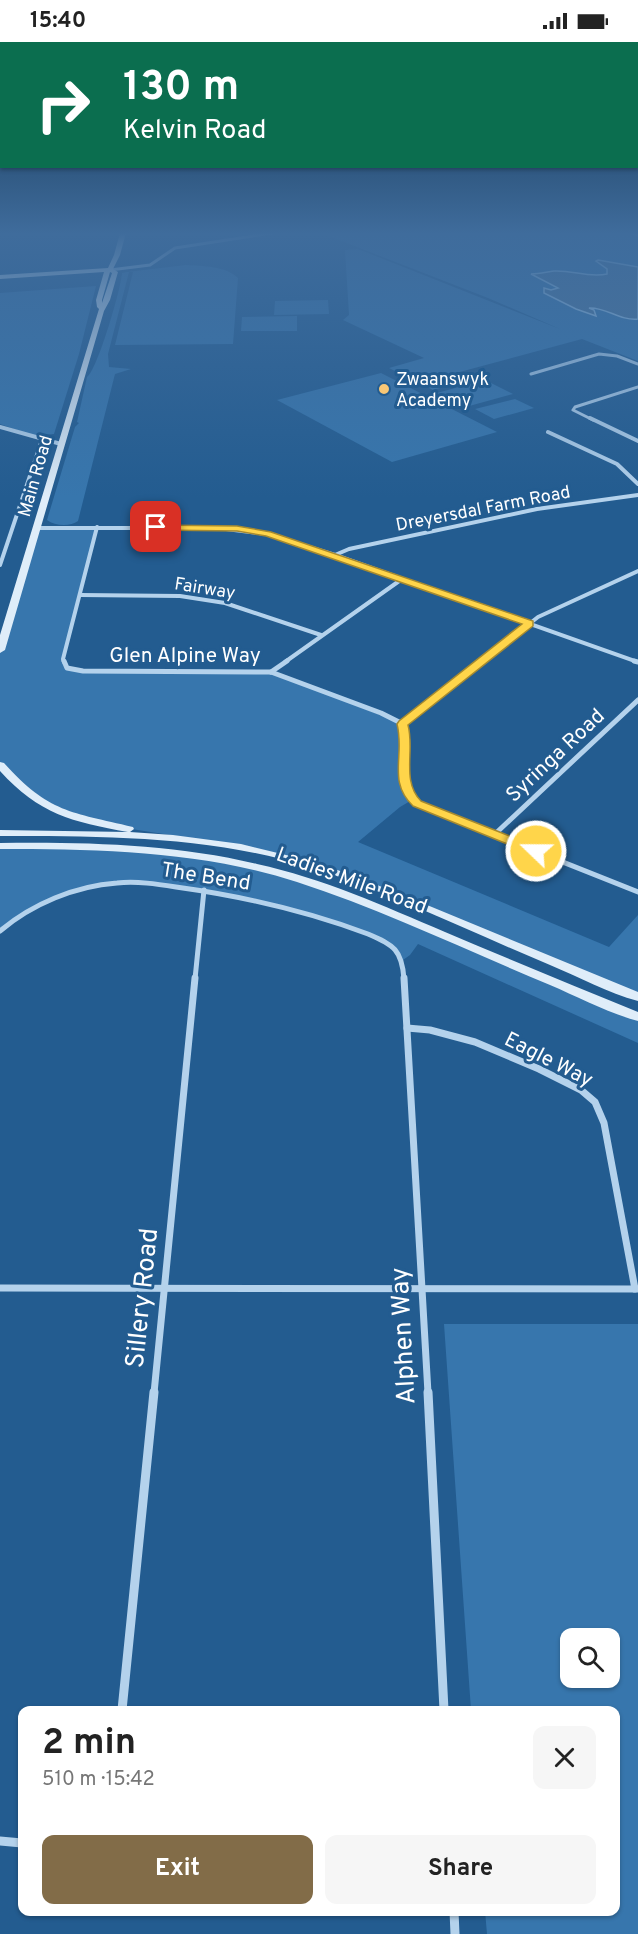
<!DOCTYPE html>
<html lang="en">
<head>
<meta charset="utf-8">
<style>
	:root { --surface:#fff; --page:#f6f6f6; --text:#222; --muted:#767676; --accent:#826c48 }
	body { margin:0; font-family:Overpass,sans-serif; background:var(--page); color:var(--text); height:100vh; display:flex; flex-direction:column; font-size:22px; white-space:nowrap }
	* { box-sizing:border-box; margin:0 }
	p { font-size:20px; color:var(--muted) }
	.icon { flex:none; width:33px; height:33px; fill:none; stroke:currentColor; stroke-width:2; stroke-linecap:round; stroke-linejoin:round }
	.map { position:relative; flex:1; overflow:hidden }
	.drawer { position:absolute; left:18px; top:1664px; width:602px; height:210px; display:flex; flex-direction:column; background:var(--surface); border-radius:12px; box-shadow:0 2px 4px #0004 }
	.drawer>* { flex:none }
	.guide { position:absolute; left:0px; top:0px; width:639px; height:126px; box-shadow:0 2px 4px #0004; background:#0b6e4f; color:#fff; overflow:hidden }
	.fabs { position:absolute; left:560px; top:1586px; display:grid; gap:12px }
	.fabs a { display:grid; place-items:center; width:60px; height:60px; border-radius:12px; background:var(--surface); box-shadow:0 2px 4px #0004; font-size:30px }
	.pin { position:absolute; display:grid; place-items:center; width:51px; height:51px; color:#fff; margin:-26px; border-radius:12px; box-shadow:0 3px 9px #0006 }
	.me { position:absolute; width:66px; margin:-33px; rotate:292deg; stroke-linejoin:round; filter:drop-shadow(0 0 4px #0008) }
	.turn { display:flex; align-items:center; gap:21px; height:126px; padding:0 24px; font-size:27px }
	.turn .icon { width:78px; height:78px; stroke-width:2.5 }
	.turn b { display:block; font-size:42px; line-height:51px }
	.round { display:grid; place-items:center; flex:none; width:63px; height:63px; border-radius:12px; background:var(--page) }
	.summary { display:flex; align-items:center; justify-content:space-between; height:102px; padding:0 24px }
	h1 { font-size:36px; font-weight:700; line-height:45px }
	.cta { display:flex; gap:12px; margin-top:auto; padding:12px 24px }
	.cta a { flex:1; height:69px; border-radius:12px; background:var(--accent); color:#fff; font-size:24px; font-weight:700; line-height:69px; text-align:center }
	.cta a+a { background:var(--page); color:var(--text) }
	.status { display:flex; justify-content:space-between; align-items:center; height:42px; padding:0 30px; background:var(--surface); direction:ltr }
	.status svg { height:16px; fill:currentColor }
	.map>svg:first-child { display:block }
	.green { fill:#3776ad; fill-rule:evenodd }
	.water { fill:#4e759a; stroke:#a8ceed; stroke-width:1.5 }
	.lines { fill:none; stroke-linecap:round; stroke-linejoin:round }
	.stream { stroke:#a8ceed; stroke-width:3 }
	.minor-far4 { stroke:#b4d2ec; stroke-width:3 }
	.minor-far3 { stroke:#b4d2ec; stroke-width:4 }
	.minor-far2 { stroke:#b4d2ec; stroke-width:5 }
	.minor-far1 { stroke:#b4d2ec; stroke-width:7 }
	.minor { stroke:#b4d2ec; stroke-width:9 }
	.secondary { fill:#dfedf9; fill-rule:evenodd }
	.route { fill:#ffd54a; stroke:#a68a30; stroke-width:1.5 }
	.poi-dot { fill:#f8c776; stroke:#235c90; stroke-width:2 }
	.labels { text-anchor:middle; stroke-width:6; stroke-linejoin:round; paint-order:stroke }
	.far-poi-label { font-size:18px; fill:#fff; stroke:#235c90; text-anchor:start }
	.far-street-label { font-size:18px; fill:#fff; stroke:#235c90 }
	.street-label { font-size:21px; fill:#fff; stroke:#235c90 }
	.near-street-label { font-size:26px; fill:#fff; stroke:#235c90 }
</style>
</head>
<body>
<div class="status"><b>15:40</b><svg viewBox="0 0 49 12"><path d="M0 12V9h3v3zM5 12V6h3v6zM10 12V3h3v9zM15 12V0h3v12zM26 1h20v11H26zM47 4h2v5h-2z"/></svg></div>
<div class="map">
<svg width="638" height="1892" viewBox="0 0 638 1892">
	<rect width="100%" height="100%" fill="#235c90"/>
	<g class="green">
		<path d="M 321,191 L 638,191 L 638,319 L 582,297 L 456,331 L 469,338 L 433,348 L 389,326 L 424,316 L 343,278 L 349,273 L 345,208 L 358,207 L 560,287 L 488,256 Z"/>
		<path d="M 186,223 C 203,224 226,224 238,236 L 233,302 L 115,303 L 133,230 L 129,230 L 108,312 L 109,325 L 131,327 L 115,332 L 78,479 C 70,485 55,484 47,478 L 75,385 L 79,381 L 77,380 L 87,335 C 97,329 121,247 122,231 L 127,230 Z"/>
		<path d="M 96,244 L 79,312 L 54,392 L 34,394 L 0,382 L 0,251 Z"/>
		<path d="M 328,258 L 329,272 L 274,273 L 275,259 Z"/>
		<path d="M 297,274 L 297,289 L 241,289 L 242,275 Z"/>
		<path d="M 381,331 L 497,390 L 392,420 L 277,358 Z"/>
		<path d="M 485,338 L 513,352 L 462,366 L 433,352 Z"/>
		<path d="M 515,357 L 534,366 L 494,377 L 475,367 Z"/>
		<path d="M 97,485 L 63,620 L 73,628 L 271,630 L 403,682 L 404,740 L 412,758 L 400,765 L 358,800 L 609,905 L 638,873 L 638,955 L 327,827 L 228,802 L 112,784 L 63,773 L 0,723 L 0,609 L 37,486 Z"/>
		<path d="M 0,804 L 167,809 L 306,838 L 638,975 L 638,1001 L 418,902 L 410,913 L 403,918 C 379,879 194,845 145,841 C 128,839 97,844 81,848 C 52,854 25,873 0,889 Z"/>
		<path d="M 444,1282 L 638,1282 L 638,1892 L 487,1892 L 485,1869 L 615,1869 L 615,1668 L 471,1668 ZM 570,1596 L 609,1596 L 609,1635 L 570,1635 Z"/>
	</g>
	<path class="water" d="M 598,218 L 638,225 L 638,277 C 620,279 606,265 589,266 L 594,268 L 596,274 L 576,267 L 544,251 L 544,246 L 551,248 L 558,246 L 531,232 C 540,232 546,230 554,229 C 573,228 588,236 607,232 L 607,227 L 596,219 Z"/>
	<g class="lines">
		<path class="stream" d="M 632,191 L 638,193"/>
		<g class="minor-far4">
			<path d="M 110,228 L 150,223 L 175,206 L 272,191"/>
			<path d="M 531,332 L 599,312 L 617,314 L 638,322"/>
			<path d="M 593,378 L 573,368 L 575,365 L 638,345"/>
		</g>
		<g class="minor-far3">
			<path d="M 590,376 L 638,399"/>
			<path d="M 0,385 L 61,402"/>
			<path d="M 548,390 L 617,422 L 638,442"/>
			<path d="M 37,486 L 218,486 L 267,492 L 335,513 L 638,620"/>
			<path d="M 335,513 L 349,507 L 537,467 L 638,453"/>
			<path d="M 0,523 L 42,398"/>
			<path d="M 80,553 L 180,554 L 225,561 L 321,593"/>
			<path d="M 64,620 L 63,617 L 97,485"/>
			<path d="M 285,620 L 402,537"/>
			<path d="M 481,620 L 538,575 L 638,529"/>
		</g>
		<g class="minor-far2">
			<path d="M 64,619 L 67,626 L 83,629 L 271,630 L 381,671 L 403,682 L 405,687 L 404,747 L 417,762 L 638,850"/>
			<path d="M 634,619 L 638,620"/>
			<path d="M 271,630 L 287,619"/>
			<path d="M 403,682 L 483,619"/>
			<path d="M 495,792 L 638,658"/>
			<path d="M 0,889 C 32,862 75,844 117,841 C 137,839 157,842 176,845 C 241,854 307,869 368,892 C 394,903 402,908 404,937"/>
			<path d="M 195,937 L 204,848"/>
		</g>
		<g class="minor-far1">
			<path d="M 404,936 L 428,1351"/>
			<path d="M 407,986 L 430,988 L 475,1000 L 539,1027 L 581,1048 L 595,1060 L 604,1081 L 635,1247"/>
			<path d="M 0,1246 L 638,1247"/>
			<path d="M 154,1351 L 195,936"/>
		</g>
		<g class="minor">
			<path d="M 428,1350 L 444,1668"/>
			<path d="M 122,1668 L 154,1350"/>
			<path d="M 0,1799 L 22,1801"/>
			<path d="M 454,1869 L 455,1892"/>
		</g>
		<g class="secondary">
			<path d="M 120,191 L 126,191 L 120,213 L 113,227 L 118,230 L 110,258 L 104,269 L 5,608 L 0,611 L 0,593 L 99,267 L 97,265 L 96,258 L 104,230 L 0,237 L 0,233 L 108,226 L 114,213 ZM 110,230 L 112,231 L 102,261 L 102,258 Z"/>
			<path d="M 0,720 L 4,721 C 49,771 71,770 133,785 L 134,787 L 130,790 L 173,793 L 241,802 L 319,821 L 398,851 L 638,950 L 638,959 C 608,951 579,935 550,923 C 471,890 392,851 310,825 C 210,794 104,794 0,794 L 0,788 L 128,790 C 72,780 39,772 0,729 Z"/>
			<path d="M 0,801 C 86,800 173,802 257,822 C 322,836 384,864 445,890 C 509,917 574,944 638,970 L 638,979 C 608,971 578,955 550,943 C 466,908 383,868 297,840 C 201,809 100,807 0,807 Z"/>
		</g>
	</g>
	<linearGradient id="sky" x2="0" y2="1"><stop stop-color="#13334f"/><stop offset="0.42" stop-color="#3f6c9c"/><stop offset="1" stop-color="#3f6c9c" stop-opacity="0"/></linearGradient>
	<rect width="638" height="456" fill="url(#sky)"/>
	<path class="route" d="M 153,483 L 237,484 L 271,490 L 533,579 L 533,584 L 408,683 C 415,708 401,739 421,759 L 540,806 L 540,812 L 532,812 L 413,764 C 387,739 405,714 397,682 L 399,679 L 522,582 L 266,494 L 237,489 L 156,488 L 153,487 Z"/>
	<circle class="poi-dot" cx="384" cy="347" r="6"/>
	<g class="labels">
		<g class="far-poi-label">
			<text x="396" y="343">Zwaanswyk<tspan x="396" dy="21">Academy</tspan></text>
		</g>
		<g class="far-street-label">
			<text transform="translate(35 434) rotate(-74)" y="6">Main Road</text>
			<text transform="translate(483 466) rotate(-11)" y="6">Dreyersdal Farm Road</text>
			<text transform="translate(205 546) rotate(9)" y="6">Fairway</text>
		</g>
		<g class="street-label">
			<text x="185" y="620">Glen Alpine Way</text>
			<text transform="translate(555 713) rotate(-43)" y="7">Syringa Road</text>
			<text transform="translate(206 834) rotate(9)" y="7">The Bend</text>
			<text transform="translate(352 838) rotate(20)" y="7">Ladies Mile Road</text>
			<text transform="translate(549 1017) rotate(27)" y="7">Eagle Way</text>
		</g>
		<g class="near-street-label">
			<text transform="translate(141 1256) rotate(-84)" y="9">Sillery Road</text>
			<text transform="translate(402 1294) rotate(-93)" y="9">Alphen Way</text>
		</g>
	</g>
</svg>
<div class="fabs">
<a><svg class="icon" aria-label="search" viewBox="0 0 24 24"><circle cx="10" cy="10" r="6"/><path d="M15 15l6 6"/></svg></a>
</div>
<div class="pin" style="left:156px;top:485px;background:#d93025"><svg class="icon" aria-label="arrive" viewBox="0 0 24 24"><path d="M6 21V4h12l-3 4 3 4H6"/></svg></div>
<svg class="me" style="left:536px;top:809px" viewBox="-20 -20 40 40"><circle r="17" fill="#ffd54a" stroke="#fff" stroke-width="3"/><path d="M0-11L8 9 0 5-8 9z" fill="#fff"/></svg>
<div class="guide">
<div class="turn"><svg class="icon" aria-label="right" viewBox="0 0 24 24"><path d="M7 20v-9h11M14 6l5 5-5 5"/></svg><div><b>130 m</b>Kelvin Road</div></div>
</div>
<section class="drawer">
<div class="summary"><div><h1>2 min</h1><p>510 m · 15:42</p></div><a class="round"><svg class="icon" aria-label="close" viewBox="0 0 24 24"><path d="M6 6l12 12M18 6L6 18"/></svg></a></div>
<div class="cta"><a>Exit</a><a>Share</a></div>
</section>
</div>
</body>
</html>
